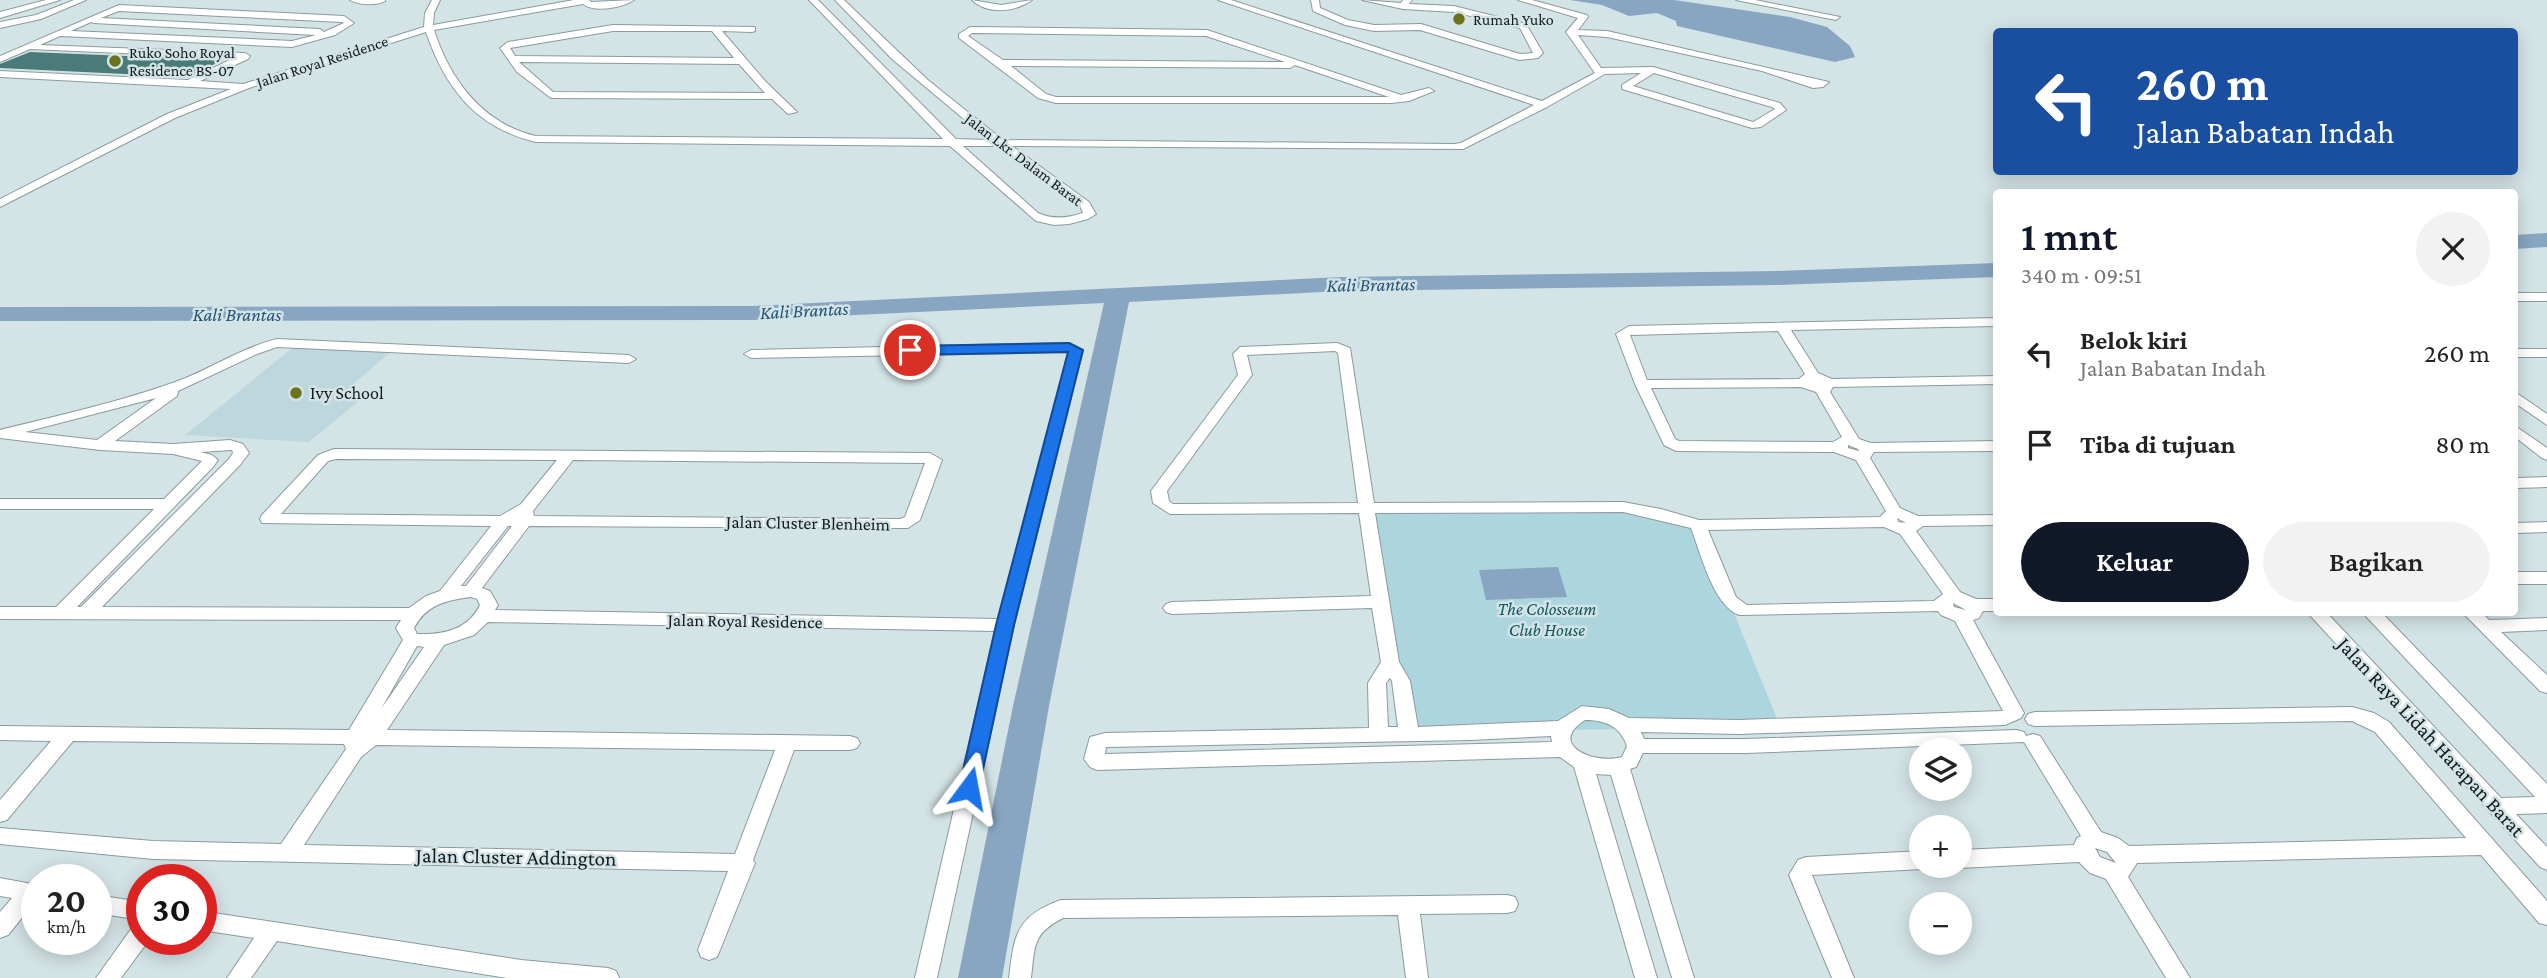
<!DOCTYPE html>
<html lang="id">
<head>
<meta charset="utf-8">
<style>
	:root { --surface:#fff; --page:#f2f2f2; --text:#222; --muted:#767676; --accent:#111827 }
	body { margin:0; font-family:"Crimson Pro",serif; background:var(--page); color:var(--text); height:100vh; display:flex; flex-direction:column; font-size:26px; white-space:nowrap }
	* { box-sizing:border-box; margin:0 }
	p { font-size:23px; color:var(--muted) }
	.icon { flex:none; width:38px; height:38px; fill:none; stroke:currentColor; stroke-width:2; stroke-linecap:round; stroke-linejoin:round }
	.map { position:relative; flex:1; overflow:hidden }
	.drawer { position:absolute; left:1993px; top:189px; width:525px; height:427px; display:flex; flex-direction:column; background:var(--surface); border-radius:7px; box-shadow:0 4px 18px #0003 }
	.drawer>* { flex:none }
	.top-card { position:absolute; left:1993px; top:28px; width:525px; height:147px; border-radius:7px; box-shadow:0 4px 18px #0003; background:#1a4fa0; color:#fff; overflow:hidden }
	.buttons { position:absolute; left:1909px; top:738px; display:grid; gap:14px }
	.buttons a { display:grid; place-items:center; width:63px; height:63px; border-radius:50%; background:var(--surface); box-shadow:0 4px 18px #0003; font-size:35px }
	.speed { position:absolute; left:21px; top:864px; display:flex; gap:14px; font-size:35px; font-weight:700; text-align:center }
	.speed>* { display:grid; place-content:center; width:91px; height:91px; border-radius:50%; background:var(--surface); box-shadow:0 4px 18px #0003; line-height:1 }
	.speed small { font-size:18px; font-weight:400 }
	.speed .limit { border:10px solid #d22; background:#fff; color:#111 }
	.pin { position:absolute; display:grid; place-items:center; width:60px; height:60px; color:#fff; margin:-30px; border:4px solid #fff; border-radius:50%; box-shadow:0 2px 7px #0007 }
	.me { position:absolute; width:77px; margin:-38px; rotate:13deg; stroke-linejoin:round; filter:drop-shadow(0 0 5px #0008) }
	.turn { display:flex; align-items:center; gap:24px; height:147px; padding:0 28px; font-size:32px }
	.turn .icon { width:91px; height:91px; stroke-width:2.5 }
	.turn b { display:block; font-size:49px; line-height:60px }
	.round { display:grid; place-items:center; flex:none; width:74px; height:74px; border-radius:37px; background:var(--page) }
	.headline { display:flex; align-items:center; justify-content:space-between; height:119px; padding:0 28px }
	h1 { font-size:42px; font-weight:600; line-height:52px; color:var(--accent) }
	.action { display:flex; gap:14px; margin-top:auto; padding:14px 28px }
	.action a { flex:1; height:80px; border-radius:42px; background:var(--accent); color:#fff; font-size:28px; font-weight:600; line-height:80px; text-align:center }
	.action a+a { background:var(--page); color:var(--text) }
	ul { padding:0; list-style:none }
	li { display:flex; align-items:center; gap:21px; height:91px; padding:0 28px }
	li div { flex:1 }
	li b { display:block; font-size:26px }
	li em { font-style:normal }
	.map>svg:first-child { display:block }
	.built { fill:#bed7dc }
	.green { fill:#add5dd }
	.water { fill:#88a5c1 }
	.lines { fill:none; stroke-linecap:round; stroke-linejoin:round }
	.river { fill:#88a5c1; fill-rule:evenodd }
	.building { fill:#4b7b78 }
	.street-casing { stroke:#8b9a9d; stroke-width:2 }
	.street { fill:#fff; fill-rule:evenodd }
	.route { fill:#1a73e8; stroke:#114b97; stroke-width:2 }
	.poi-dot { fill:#6b731c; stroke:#d3e4e7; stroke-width:2.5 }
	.labels { text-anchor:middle; stroke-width:5; stroke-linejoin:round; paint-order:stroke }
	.far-poi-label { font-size:16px; fill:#141a1c; stroke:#d3e4e7; text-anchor:start }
	.far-street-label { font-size:16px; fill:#141a1c; stroke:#d3e4e7 }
	.poi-label { font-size:18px; fill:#141a1c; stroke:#d3e4e7; text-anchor:start }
	.street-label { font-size:18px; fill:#141a1c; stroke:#d3e4e7 }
	.park-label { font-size:18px; font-style:italic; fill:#10565f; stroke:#d3e4e7 }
	.water-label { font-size:19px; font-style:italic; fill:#235178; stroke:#d3e4e7 }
	.near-street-label { font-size:21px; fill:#141a1c; stroke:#d3e4e7 }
</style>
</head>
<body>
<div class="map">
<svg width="2547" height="978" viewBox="0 0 2547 978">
	<rect width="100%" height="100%" fill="#d3e4e7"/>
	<path class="built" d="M 296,345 L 392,351 L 345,391 L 367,394 L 309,442 L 185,435 Z"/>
	<path class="green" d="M 1623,507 L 1698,525 L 1780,726 L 1409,733 L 1367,508 Z"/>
	<g class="water">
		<path d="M 1570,0 L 1674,0 L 1790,17 L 1827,27 L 1850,46 L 1855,57 L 1835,62 L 1677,26 L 1676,21 L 1657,13 L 1629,16 L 1602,5 Z"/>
		<path d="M 1558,567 L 1567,597 L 1486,600 L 1479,570 Z"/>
	</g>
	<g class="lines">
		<g class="river">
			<path d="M 2547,233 L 2547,247 L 2515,249 L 2515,235 Z"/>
			<path d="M 1997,263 L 1997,277 L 1776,285 L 1341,291 L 1129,302 L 1049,706 L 1002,978 L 958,978 L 1013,706 L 1104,303 L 752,320 L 0,321 L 0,307 L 752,306 L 1341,277 L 1776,271 Z"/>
		</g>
	</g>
	<path class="building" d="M 30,52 L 223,60 L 187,77 L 0,68 L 0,64 Z"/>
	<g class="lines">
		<g class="street-casing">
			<g id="street">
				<path d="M 46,0 L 60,0 L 0,18 L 0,12 Z"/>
				<path d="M 74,0 L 86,0 L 41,19 L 0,28 L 0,22 L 36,15 Z"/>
				<path d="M 350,0 L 385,0 L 385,1 C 377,6 358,5 350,0 Z"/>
				<path d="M 432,0 L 440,0 L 434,13 L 433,25 L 574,0 L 589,0 L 591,2 L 634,0 C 622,8 595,13 583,4 L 434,30 C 450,80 483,124 536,136 L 943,139 L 809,0 L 818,0 L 956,139 L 989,140 L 892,59 L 835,0 L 844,0 L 929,81 L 1003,140 L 1454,144 L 1461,143 L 1534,105 L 1218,0 L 1231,0 L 1542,101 L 1595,73 L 1566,32 L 1578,18 L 1518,0 L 1532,0 L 1587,15 L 1588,17 L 1578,30 L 1607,31 L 1829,82 L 1823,87 L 1813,88 L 1762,71 L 1607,37 L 1578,35 L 1601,68 L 1653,67 L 1780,103 L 1786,110 L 1761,127 L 1752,128 L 1622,89 L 1622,85 L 1641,73 L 1605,74 L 1547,107 L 1463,149 L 1012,146 L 1089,202 L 1096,214 L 1088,219 L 1069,224 L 1054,225 L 1036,221 L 950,146 L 536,142 C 476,128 445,88 426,32 L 249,88 L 175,118 L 0,207 L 0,199 L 167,114 L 231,89 L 0,77 L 0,71 L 188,80 L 234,58 L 30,49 L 0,62 L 0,56 L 119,5 L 344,16 L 354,23 L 335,35 L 292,47 L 60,36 L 40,45 L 245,53 L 250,56 L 248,59 L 200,81 L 243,84 L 424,27 L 425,13 ZM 119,11 L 342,22 L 344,23 L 324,32 L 320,29 L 101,18 ZM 91,22 L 94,23 L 316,35 L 292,41 L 71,31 ZM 1654,73 L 1772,107 L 1775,109 L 1753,122 L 1633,86 ZM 963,146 L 998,146 L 1080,206 L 1083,213 C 1068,218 1053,220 1038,213 Z"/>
				<path d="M 972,0 L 1001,5 L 1032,0 C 1016,12 987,15 972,0 Z"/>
				<path d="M 1311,0 L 1319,0 L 1320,8 L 1348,20 L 1374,25 L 1421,24 L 1520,54 L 1533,53 L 1520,28 L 1454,12 L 1403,9 L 1362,0 L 1401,3 L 1403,0 L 1412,0 L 1409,4 L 1454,6 L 1526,24 L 1543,53 L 1538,58 L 1519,60 L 1420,30 L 1374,31 L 1345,25 L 1313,11 Z"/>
				<path d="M 1736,0 L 1755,0 L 1840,17 L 1836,20 Z"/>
				<path d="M 613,25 L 755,27 L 755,31 L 752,32 L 722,31 L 765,81 L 797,112 L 788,114 L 772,99 L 551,98 L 517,72 L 500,48 L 508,42 ZM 613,31 L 712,31 L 734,58 L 515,56 L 510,48 ZM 519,62 L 739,64 L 765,93 L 553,92 Z"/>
				<path d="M 970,27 L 1207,30 L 1401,95 L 1429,88 L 1434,91 L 1409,101 L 1391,103 L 1056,103 L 1038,98 L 959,38 L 959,34 ZM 972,33 L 1206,36 L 1285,62 L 1003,60 L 968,36 ZM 1295,65 L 1389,97 L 1056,97 L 1046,94 L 1011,66 L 1290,68 Z"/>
				<rect x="2515" y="293" width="32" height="8"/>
				<path d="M 1997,318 L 1997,326 L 1791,330 L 1818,373 L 1832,379 L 1997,376 L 1997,384 L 1833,387 L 1830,392 L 1859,439 L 1871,443 L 1997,441 L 1997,451 L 1874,452 L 1870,458 L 1900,508 L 1918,516 L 1997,515 L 1997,525 L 1923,526 L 1916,531 L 1960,592 L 1976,599 L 1997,599 L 1997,611 L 1983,611 L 1979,618 L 1973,620 L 2024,713 L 2021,718 L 2005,725 L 1739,734 L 1641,732 L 1644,739 L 1746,739 L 2017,730 L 2024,732 L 2026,736 L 2033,734 L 2040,736 L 2101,832 L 2118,838 L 2129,846 L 2466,838 L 2375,732 L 2352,721 L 2035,726 L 2028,724 L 2025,719 L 2028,714 L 2035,712 L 2352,707 L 2374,713 L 2389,722 L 2547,901 L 2547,925 L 2539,923 L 2481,855 L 2137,863 L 2128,877 L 2190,978 L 2166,978 L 2106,879 L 2090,873 L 2079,862 L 1960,868 L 1956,866 L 1960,866 L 1960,850 L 2074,845 L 2077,838 L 2081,836 L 2024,742 L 1746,753 L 1643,753 L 1636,767 L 1630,769 L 1694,978 L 1672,978 L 1611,775 L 1596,774 L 1657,978 L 1635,978 L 1574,767 L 1560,757 L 1097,770 L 1090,767 L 1084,759 L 1090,737 L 1105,733 L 1369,728 L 1368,683 L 1381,662 L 1372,608 L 1172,614 L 1166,612 L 1163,608 L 1166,604 L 1172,602 L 1371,596 L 1359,513 L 1170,514 L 1153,503 L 1151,491 L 1238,375 L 1233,354 L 1240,347 L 1337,343 L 1350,348 L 1374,503 L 1623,502 L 1661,509 L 1699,520 L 1880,517 L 1886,511 L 1856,460 L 1834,452 L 1676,451 L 1664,445 L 1635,384 L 1616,334 L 1629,326 ZM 1778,331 L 1805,374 L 1799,379 L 1647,380 L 1630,335 ZM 1335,351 L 1338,353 L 1358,503 L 1173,504 L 1169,501 L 1167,491 L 1252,375 L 1247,355 ZM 1801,387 L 1816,392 L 1842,437 L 1833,442 L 1679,441 L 1675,439 L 1651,388 ZM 1848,445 L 1858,449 L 1859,451 L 1848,448 ZM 1623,512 L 1691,528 C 1701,554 1713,605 1739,615 L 1938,611 L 1941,615 L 1955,621 L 2003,711 L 1739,720 L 1629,718 L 1609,709 L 1582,706 L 1558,721 L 1418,727 L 1410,681 L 1399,662 L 1375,513 ZM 1897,518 L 1906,523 L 1898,522 ZM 1884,527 L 1900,534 L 1943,594 L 1934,601 L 1747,605 L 1736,597 L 1708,530 ZM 1953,603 L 1966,610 L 1954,607 ZM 1390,678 L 1392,681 L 1398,727 L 1388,727 L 1386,683 ZM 1585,720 C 1605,720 1620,726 1627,746 L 1622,757 C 1595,765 1546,745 1585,720 ZM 1551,736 L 1552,742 L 1105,754 L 1106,747 L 1471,740 ZM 2095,848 L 2107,852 L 2116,863 L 2100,857 Z"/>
				<path d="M 277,339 L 629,355 L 636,359 L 629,363 L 277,347 L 257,354 L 178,391 L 177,396 L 115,441 L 173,444 L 230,440 L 243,444 L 249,453 L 240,465 L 102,607 L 409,608 L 426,596 L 440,591 L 491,526 L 262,523 L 260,519 L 262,515 L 318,455 L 334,449 L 930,453 L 942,460 L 920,520 L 908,528 L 529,526 L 482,588 L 490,591 L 498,605 L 495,610 L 998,619 L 1069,352 L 751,358 L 744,354 L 751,350 L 1069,343 L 1083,350 L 1014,625 L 937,978 L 915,978 L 995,631 L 488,622 L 474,635 L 444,645 L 387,730 L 850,736 L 857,738 L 860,743 L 857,748 L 850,750 L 794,750 L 753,860 L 755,863 L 720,950 L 717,957 L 709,960 L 701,957 L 698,950 L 728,871 L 153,859 L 0,844 L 0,828 L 153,841 L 281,844 L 346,749 L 344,744 L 73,741 L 7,820 L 0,822 L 0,800 L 51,741 L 0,740 L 0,726 L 349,730 L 403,640 L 396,628 L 401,620 L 0,619 L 0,607 L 56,607 L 154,509 L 0,509 L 0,499 L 164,499 L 202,461 L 173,454 L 100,450 L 0,438 L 0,430 C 60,415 120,402 178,381 C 212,368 241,348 277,339 ZM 156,398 L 97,440 L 25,432 ZM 232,450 L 233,453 L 229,459 L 81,607 L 77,607 L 213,467 L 218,460 L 212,455 L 200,452 ZM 336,459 L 557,460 L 521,504 L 500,516 L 281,514 L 328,461 ZM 573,460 L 925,463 L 905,517 L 900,519 L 534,516 L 533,511 ZM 508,526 L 512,526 L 466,586 L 461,586 ZM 471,597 L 477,599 L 480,605 C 468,630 443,635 417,634 L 414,628 C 426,605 446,600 471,597 ZM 417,646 L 424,647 L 381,709 ZM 376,745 L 775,750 L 735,854 L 304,845 L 361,757 Z"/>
				<rect x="2515" y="349" width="32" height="8"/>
				<path d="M 2515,392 L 2547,414 L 2547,425 L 2515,403 Z"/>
				<path d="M 2515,426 L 2547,448 L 2547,460 L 2542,458 L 2515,437 Z"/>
				<path d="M 2547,477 L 2547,487 L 2515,488 L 2515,478 Z"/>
				<path d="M 2547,522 L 2547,532 L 2515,533 L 2515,523 Z"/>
				<rect x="2515" y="572" width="32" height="12"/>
				<path d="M 2307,612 L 2326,612 L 2501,798 L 2535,797 L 2362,612 L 2381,612 L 2547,784 L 2547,813 L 2516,814 L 2547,847 L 2547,870 L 2540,867 Z"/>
				<path d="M 2462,612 L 2481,612 L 2489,620 L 2547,618 L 2547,630 L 2501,632 L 2547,675 L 2547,693 L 2540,691 Z"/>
				<path d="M 1922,851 L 1922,866 L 1929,866 L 1922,869 L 1812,875 L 1854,978 L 1832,978 L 1789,875 L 1798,860 L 1806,857 Z"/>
				<path d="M 0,878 L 37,885 L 37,903 L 34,903 L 8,935 L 0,938 L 0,912 L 12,898 L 0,896 Z"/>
				<path d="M 96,895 L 142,902 L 142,920 L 96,913 Z"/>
				<path d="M 1507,895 L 1515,897 L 1518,904 L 1515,911 L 1507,913 L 1420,914 L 1428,978 L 1406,978 L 1398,915 L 1063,918 C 1032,934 1035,946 1031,978 L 1009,978 C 1014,935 1016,916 1061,900 Z"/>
				<path d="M 201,911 L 521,960 L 608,968 L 616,971 L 619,978 L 507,978 L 277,941 L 251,978 L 227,978 L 254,938 L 201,930 Z"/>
				<path d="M 142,922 L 142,940 L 149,940 L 121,978 L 96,978 L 134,925 Z"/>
			</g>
		</g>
		<use href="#street" class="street"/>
	</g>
	<path class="route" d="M 1069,343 L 1083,350 L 1014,625 L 979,788 L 976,794 L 969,796 L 962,794 L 959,788 L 996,625 L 1068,352 L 910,355 L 903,350 L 910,346 Z"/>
	<g class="poi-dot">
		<circle cx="1459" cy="19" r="7"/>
		<circle cx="115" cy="61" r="7"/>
		<circle cx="296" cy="393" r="7"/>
	</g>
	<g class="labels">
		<g class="far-poi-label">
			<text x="1473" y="25">Rumah Yuko</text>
			<text x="129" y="58">Ruko Soho Royal<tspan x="129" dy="18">Residence BS-07</tspan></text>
		</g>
		<g class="far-street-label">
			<text transform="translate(322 61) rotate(-18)" y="6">Jalan Royal Residence</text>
			<text transform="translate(1024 159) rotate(37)" y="6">Jalan Lkr. Dalam Barat</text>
		</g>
		<g class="poi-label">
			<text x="310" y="399">Ivy School</text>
		</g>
		<g class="street-label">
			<text transform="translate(808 523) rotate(1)" y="6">Jalan Cluster Blenheim</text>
			<text transform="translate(745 621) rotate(1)" y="6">Jalan Royal Residence</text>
		</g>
		<g class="park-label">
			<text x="1547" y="615">The Colosseum<tspan x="1547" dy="21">Club House</tspan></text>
		</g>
		<g class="water-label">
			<text transform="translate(1371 284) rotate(-1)" y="7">Kali Brantas</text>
			<text transform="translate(804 310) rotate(-3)" y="7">Kali Brantas</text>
			<text x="237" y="321">Kali Brantas</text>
		</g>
		<g class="near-street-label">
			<text transform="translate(2431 737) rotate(47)" y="7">Jalan Raya Lidah Harapan Barat</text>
			<text transform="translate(516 857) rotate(1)" y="7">Jalan Cluster Addington</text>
		</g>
	</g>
</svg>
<div class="buttons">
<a><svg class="icon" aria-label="layers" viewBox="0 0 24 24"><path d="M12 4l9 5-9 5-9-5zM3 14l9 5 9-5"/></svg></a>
<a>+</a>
<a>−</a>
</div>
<div class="speed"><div>20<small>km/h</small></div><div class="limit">30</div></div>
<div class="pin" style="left:910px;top:350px;background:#d93025"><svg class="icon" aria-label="arrive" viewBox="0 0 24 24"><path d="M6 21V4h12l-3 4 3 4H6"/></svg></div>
<svg class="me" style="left:969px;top:788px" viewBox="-20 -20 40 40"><path d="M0-17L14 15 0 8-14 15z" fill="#1a73e8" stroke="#fff" stroke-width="4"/></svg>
<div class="top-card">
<div class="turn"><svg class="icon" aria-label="left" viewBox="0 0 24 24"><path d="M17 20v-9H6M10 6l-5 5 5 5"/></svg><div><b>260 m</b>Jalan Babatan Indah</div></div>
</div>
<section class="drawer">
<div class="headline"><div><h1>1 mnt</h1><p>340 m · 09:51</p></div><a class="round"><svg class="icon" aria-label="close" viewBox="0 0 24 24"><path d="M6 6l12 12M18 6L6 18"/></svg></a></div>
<ul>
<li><svg class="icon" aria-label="left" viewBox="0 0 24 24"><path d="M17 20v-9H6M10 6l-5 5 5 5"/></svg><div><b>Belok kiri</b><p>Jalan Babatan Indah</p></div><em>260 m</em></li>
<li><svg class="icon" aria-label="arrive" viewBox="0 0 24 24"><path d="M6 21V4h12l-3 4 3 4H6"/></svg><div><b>Tiba di tujuan</b></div><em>80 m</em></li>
</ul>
<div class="action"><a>Keluar</a><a>Bagikan</a></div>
</section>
</div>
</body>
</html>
